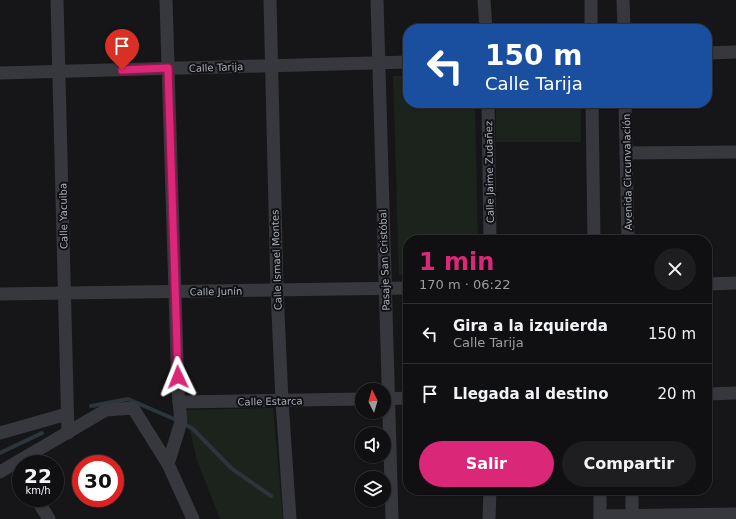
<!DOCTYPE html>
<html lang="es">
<head>
<meta charset="utf-8">
<style>
	:root { --surface:#101012; --page:#1e1e20; --text:#f1f3f6; --muted:#9c9d9f; --line:#303032; --accent:#db2777 }
	body { margin:0; font-family:"DejaVu Sans",sans-serif; background:var(--page); color:var(--text); height:100vh; display:flex; flex-direction:column; font-size:15px; white-space:nowrap }
	* { box-sizing:border-box; margin:0 }
	p { font-size:13px; color:var(--muted) }
	.icon { flex:none; width:22px; height:22px; fill:none; stroke:currentColor; stroke-width:2; stroke-linecap:round; stroke-linejoin:round }
	.map { position:relative; flex:1; overflow:hidden }
	.panel { position:absolute; left:403px; top:235px; width:309px; height:260px; display:flex; flex-direction:column; background:var(--surface); border-radius:16px; box-shadow:0 1px 3px #0004,0 0 0 1px var(--line) }
	.panel>* { flex:none }
	.guide { position:absolute; left:403px; top:24px; width:309px; height:84px; border-radius:16px; box-shadow:0 1px 3px #0004,0 0 0 1px var(--line); background:#1a4fa0; color:#fff; overflow:hidden }
	.needle { width:26px; rotate:355deg }
	.controls { position:absolute; left:355px; top:383px; display:grid; gap:8px }
	.controls a { display:grid; place-items:center; width:36px; height:36px; border-radius:50%; background:var(--surface); box-shadow:0 1px 3px #0004,0 0 0 1px var(--line); font-size:20px }
	.speed { position:absolute; left:12px; top:455px; display:flex; gap:8px; font-size:20px; font-weight:700; text-align:center }
	.speed>* { display:grid; place-content:center; width:52px; height:52px; border-radius:50%; background:var(--surface); box-shadow:0 1px 3px #0004,0 0 0 1px var(--line); line-height:1 }
	.speed small { font-size:10px; font-weight:400 }
	.speed .limit { border:6px solid #d22; background:#fff; color:#111 }
	.pin { position:absolute; display:grid; place-items:center; width:34px; height:34px; color:#fff; margin:-41px -17px; border-radius:50% 50% 50% 0; rotate:-45deg; box-shadow:0 0 4px #0007 }
	.pin .icon { rotate:45deg }
	.me { position:absolute; width:44px; margin:-22px; rotate:358deg; stroke-linejoin:round; filter:drop-shadow(0 0 3px #0008) }
	.turn { display:flex; align-items:center; gap:14px; height:84px; padding:0 16px; font-size:18px }
	.turn .icon { width:52px; height:52px; stroke-width:2.5 }
	.turn b { display:block; font-size:28px; line-height:34px }
	.round { display:grid; place-items:center; flex:none; width:42px; height:42px; border-radius:21px; background:var(--page) }
	.overview { display:flex; align-items:center; justify-content:space-between; height:68px; padding:0 16px }
	h1 { font-size:24px; font-weight:600; line-height:30px; color:var(--accent) }
	.button { display:flex; gap:8px; margin-top:auto; padding:8px 16px }
	.button a { flex:1; height:46px; border-radius:24px; background:var(--accent); color:#fff; font-size:16px; font-weight:600; line-height:46px; text-align:center }
	.button a+a { background:var(--page); color:var(--text) }
	ul { padding:0; list-style:none }
	li { display:flex; align-items:center; gap:12px; height:60px; padding:0 16px; border-top:1px solid var(--line) }
	li div { flex:1 }
	li b { display:block; font-size:15px }
	li em { font-style:normal }
	.map>svg:first-child { display:block }
	.green { fill:#1c231d }
	.lines { fill:none; stroke-linecap:round; stroke-linejoin:round }
	.stream { stroke:#2c353c; stroke-width:4 }
	.minor { stroke:#37383d; stroke-width:13 }
	.route-casing { stroke:#8e194d; stroke-width:10 }
	.route { stroke:#db2777; stroke-width:7 }
	.labels { text-anchor:middle; stroke-width:4; stroke-linejoin:round; paint-order:stroke }
	.street-label { font-size:10px; fill:#a8adb8; stroke:#111113 }
</style>
</head>
<body>
<div class="map">
<svg width="736" height="519" viewBox="0 0 736 519">
	<rect width="100%" height="100%" fill="#161618"/>
	<g class="green">
		<path d="M 393,76 L 408,76 L 408,103 L 475,103 L 478,240 L 408,240 L 408,275 L 399,275 Z"/>
		<rect x="496" y="103" width="85" height="39"/>
		<path d="M 273,408 L 283,519 L 220,519 L 197,460 L 185,410 Z"/>
	</g>
	<g class="lines">
		<g class="stream">
			<path d="M 91,406 L 128,399 L 181,422 L 193,429 L 231,468 L 271,496"/>
			<path d="M 0,453 L 42,433"/>
		</g>
		<g class="minor">
			<path d="M 57,0 L 68,433"/>
			<path d="M 166,0 L 178,391 L 181,422 L 168,464"/>
			<path d="M 270,0 L 277,290 L 282,401 L 290,519"/>
			<path d="M 377,0 L 392,519"/>
			<path d="M 484,0 L 486,29"/>
			<path d="M 591,0 L 591,29"/>
			<path d="M 623,0 L 624,29"/>
			<path d="M 707,53 L 736,52"/>
			<path d="M 0,73 L 408,62"/>
			<path d="M 488,103 L 490,240"/>
			<path d="M 592,103 L 594,240"/>
			<path d="M 625,103 L 628,240"/>
			<path d="M 626,153 L 736,152"/>
			<path d="M 707,284 L 736,283"/>
			<path d="M 0,294 L 408,288"/>
			<path d="M 707,394 L 736,393"/>
			<path d="M 384,399 L 408,398"/>
			<path d="M 179,402 L 362,399"/>
			<path d="M 0,433 L 67,414"/>
			<path d="M 0,472 L 106,410 L 133,408 L 168,464 L 193,519"/>
			<path d="M 600,490 L 600,519"/>
			<path d="M 632,490 L 632,519"/>
			<path d="M 36,498 L 49,519"/>
			<path d="M 600,516 L 736,514"/>
			<path d="M 489,519 L 490,490"/>
		</g>
	</g>
	<g class="lines">
		<g class="route-casing">
			<path id="route" d="M 122,70 L 168,68 L 178,377"/>
		</g>
		<use href="#route" class="route"/>
	</g>
	<g class="labels">
		<g class="street-label">
			<text transform="translate(216 67) rotate(-2)" y="4">Calle Tarija</text>
			<text transform="translate(489 172) rotate(-91)" y="4">Calle Jaime Zudañez</text>
			<text transform="translate(627 172) rotate(-91)" y="4">Avenida Circunvalación</text>
			<text transform="translate(63 216) rotate(-91)" y="4">Calle Yacuiba</text>
			<text transform="translate(276 260) rotate(-92)" y="4">Calle Ismael Montes</text>
			<text transform="translate(384 260) rotate(-92)" y="4">Pasaje San Cristóbal</text>
			<text transform="translate(216 291) rotate(-1)" y="4">Calle Junín</text>
			<text transform="translate(270 401) rotate(-1)" y="4">Calle Estarca</text>
		</g>
	</g>
</svg>
<div class="controls">
<a><svg class="needle" viewBox="-14 -14 28 28"><path d="M0-13l5 13h-10z" fill="#e53935"/><path d="M0 13l5-13h-10z" fill="#9c9d9f"/></svg></a>
<a><svg class="icon" aria-label="sound" viewBox="0 0 24 24"><path d="M4 9h4l5-4v14l-5-4H4zM17 9q2 3 0 6"/></svg></a>
<a><svg class="icon" aria-label="layers" viewBox="0 0 24 24"><path d="M12 4l9 5-9 5-9-5zM3 14l9 5 9-5"/></svg></a>
</div>
<div class="speed"><div>22<small>km/h</small></div><div class="limit">30</div></div>
<div class="pin" style="left:122px;top:70px;background:#d93025"><svg class="icon" aria-label="arrive" viewBox="0 0 24 24"><path d="M6 21V4h12l-3 4 3 4H6"/></svg></div>
<svg class="me" style="left:178px;top:377px" viewBox="-20 -20 40 40"><path d="M0-17L14 15 0 8-14 15z" fill="#db2777" stroke="#fff" stroke-width="4"/></svg>
<div class="guide">
<div class="turn"><svg class="icon" aria-label="left" viewBox="0 0 24 24"><path d="M17 20v-9H6M10 6l-5 5 5 5"/></svg><div><b>150 m</b>Calle Tarija</div></div>
</div>
<section class="panel">
<div class="overview"><div><h1>1 min</h1><p>170 m · 06:22</p></div><a class="round"><svg class="icon" aria-label="close" viewBox="0 0 24 24"><path d="M6 6l12 12M18 6L6 18"/></svg></a></div>
<ul>
<li><svg class="icon" aria-label="left" viewBox="0 0 24 24"><path d="M17 20v-9H6M10 6l-5 5 5 5"/></svg><div><b>Gira a la izquierda</b><p>Calle Tarija</p></div><em>150 m</em></li>
<li><svg class="icon" aria-label="arrive" viewBox="0 0 24 24"><path d="M6 21V4h12l-3 4 3 4H6"/></svg><div><b>Llegada al destino</b></div><em>20 m</em></li>
</ul>
<div class="button"><a>Salir</a><a>Compartir</a></div>
</section>
</div>
</body>
</html>
